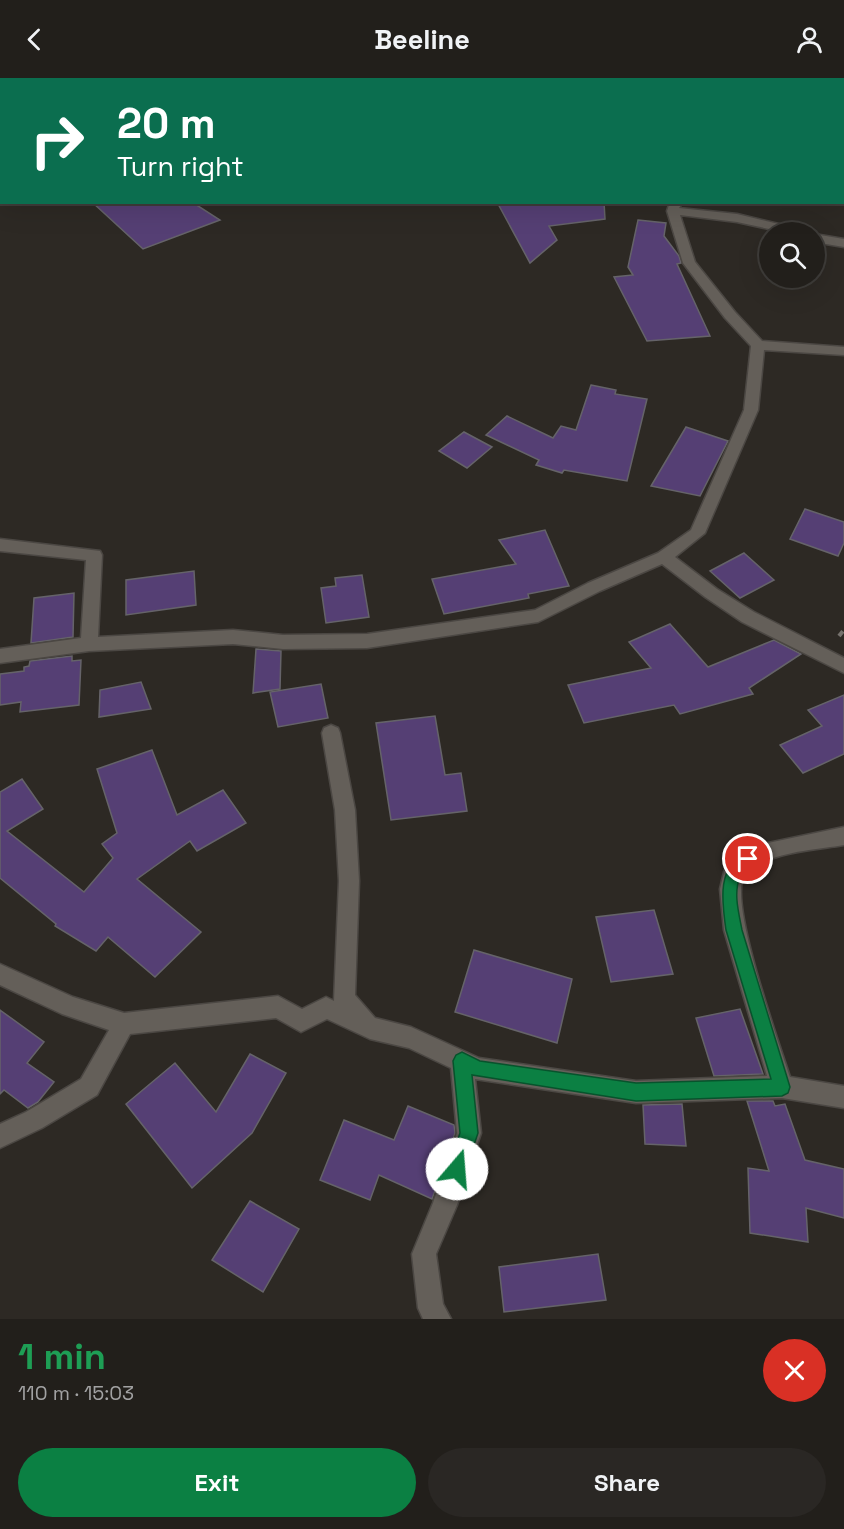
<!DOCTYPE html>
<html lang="en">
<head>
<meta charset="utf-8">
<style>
	:root { --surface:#221f1b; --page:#2a2724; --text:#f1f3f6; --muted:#a2a2a3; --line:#3f3d3a; --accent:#0b8043 }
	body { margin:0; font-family:"Space Grotesk",sans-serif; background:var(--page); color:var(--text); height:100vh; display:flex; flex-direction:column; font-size:22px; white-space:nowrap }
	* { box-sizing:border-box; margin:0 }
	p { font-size:20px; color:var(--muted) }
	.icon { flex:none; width:33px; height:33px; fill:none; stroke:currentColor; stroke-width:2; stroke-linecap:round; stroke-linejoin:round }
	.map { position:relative; height:1241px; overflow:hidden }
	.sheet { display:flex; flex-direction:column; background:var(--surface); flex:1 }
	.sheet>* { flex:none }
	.banner { position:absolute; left:0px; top:0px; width:844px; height:126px; box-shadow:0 6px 24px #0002,0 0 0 2px var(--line); background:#0b6e4f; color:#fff; overflow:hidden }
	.controls { position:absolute; left:759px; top:144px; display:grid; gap:12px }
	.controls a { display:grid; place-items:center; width:66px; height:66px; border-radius:50%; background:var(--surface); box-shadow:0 6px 24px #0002,0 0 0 2px var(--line); font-size:30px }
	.pin { position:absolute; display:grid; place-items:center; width:51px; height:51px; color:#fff; margin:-26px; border:3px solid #fff; border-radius:50%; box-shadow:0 2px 6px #0007 }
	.me { position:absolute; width:66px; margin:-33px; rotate:18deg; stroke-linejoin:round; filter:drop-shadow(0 0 4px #0008) }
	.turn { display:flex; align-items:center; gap:21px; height:126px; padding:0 18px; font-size:27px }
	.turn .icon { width:78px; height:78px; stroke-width:2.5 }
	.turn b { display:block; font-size:42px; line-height:51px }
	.round { display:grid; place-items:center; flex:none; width:63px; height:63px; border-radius:32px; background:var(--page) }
	.headline { display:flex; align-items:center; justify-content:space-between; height:102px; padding:0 18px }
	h1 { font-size:36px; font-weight:700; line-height:45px; color:#1e9e55 }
	.action { display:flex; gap:12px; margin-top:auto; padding:12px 18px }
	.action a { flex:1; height:69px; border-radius:36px; background:var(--accent); color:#fff; font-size:24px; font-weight:700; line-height:69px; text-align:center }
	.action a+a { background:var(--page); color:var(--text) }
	header { display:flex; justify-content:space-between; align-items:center; height:78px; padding:0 18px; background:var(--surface); font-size:27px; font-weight:700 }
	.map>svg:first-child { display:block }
	.building { fill:#553f74; stroke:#656369; stroke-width:1.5 }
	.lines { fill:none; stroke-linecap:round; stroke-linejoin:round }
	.minor-casing { stroke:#4b4743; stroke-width:3 }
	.highway-casing { stroke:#4b4743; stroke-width:3 }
	.path { stroke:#76726e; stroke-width:4; stroke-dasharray:6 3; stroke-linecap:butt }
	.minor { fill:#645f59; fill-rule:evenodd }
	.highway { fill:#bc814a; fill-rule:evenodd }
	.route { fill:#0b8043; stroke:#07532c; stroke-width:1.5 }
</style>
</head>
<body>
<header><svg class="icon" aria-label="back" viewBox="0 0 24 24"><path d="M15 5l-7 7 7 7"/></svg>Beeline<svg class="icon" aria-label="person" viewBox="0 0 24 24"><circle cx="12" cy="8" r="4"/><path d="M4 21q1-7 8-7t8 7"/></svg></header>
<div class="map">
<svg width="844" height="1241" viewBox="0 0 844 1241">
	<rect width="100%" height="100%" fill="#2d2924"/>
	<g class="building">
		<path d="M 92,124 L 192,124 L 220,142 L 143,171 Z"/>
		<path d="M 497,124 L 604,124 L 605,141 L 549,148 L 557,162 L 530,185 Z"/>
		<path d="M 638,142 L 666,145 L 664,158 L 679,178 L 681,185 L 677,186 L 710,258 L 647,263 L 614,199 L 633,197 L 628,189 Z"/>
		<path d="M 591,307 L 616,312 L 615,316 L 647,321 L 627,403 L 564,392 L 562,395 L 536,387 L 539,382 L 486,357 L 507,338 L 553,360 L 561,348 L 576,352 Z"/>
		<path d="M 686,349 L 728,363 L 700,418 L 651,408 Z"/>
		<path d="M 464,354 L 492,369 L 467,390 L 439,373 Z"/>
		<path d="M 805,431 L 844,444 L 844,465 L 838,478 L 790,461 Z"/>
		<path d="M 545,452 L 569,508 L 528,516 L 529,520 L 444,536 L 432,501 L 516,486 L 499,462 Z"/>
		<path d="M 744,475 L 774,502 L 740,520 L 710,493 Z"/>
		<path d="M 194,493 L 196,527 L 126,537 L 126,502 Z"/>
		<path d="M 362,497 L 369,539 L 326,545 L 321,510 L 336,508 L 335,500 Z"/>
		<path d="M 74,515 L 73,559 L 31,565 L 34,520 Z"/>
		<path d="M 670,546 L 708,589 L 774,562 L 801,576 L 749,610 L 753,616 L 680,636 L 674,627 L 584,645 L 568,607 L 651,590 L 629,564 Z"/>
		<path d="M 256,571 L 281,573 L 280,611 L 253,615 Z"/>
		<path d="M 72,578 L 72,583 L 81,582 L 79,627 L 20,634 L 21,624 L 0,627 L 0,596 L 24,593 L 24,589 L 29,588 L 30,583 Z"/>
		<path d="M 141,604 L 151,631 L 99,639 L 100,612 Z"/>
		<path d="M 321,606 L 328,640 L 278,649 L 270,614 Z"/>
		<path d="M 844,617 L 844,676 L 803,695 L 780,667 L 822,648 L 808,632 Z"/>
		<path d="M 435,638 L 445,697 L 461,695 L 467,733 L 391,742 L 376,645 Z"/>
		<path d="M 152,672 L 177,737 L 223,712 L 246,745 L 197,773 L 190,763 L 137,801 L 201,854 L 155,899 L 108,859 L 96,873 L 55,848 L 56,846 L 0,800 L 0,714 L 22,701 L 43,731 L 7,753 L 84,814 L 113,780 L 102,766 L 117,755 L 97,691 Z"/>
		<path d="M 654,832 L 673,896 L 611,904 L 596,839 Z"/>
		<path d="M 474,872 L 572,901 L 557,965 L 455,934 Z"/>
		<path d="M 740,931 L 763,996 L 714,998 L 696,940 Z"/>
		<path d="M 0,932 L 44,964 L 27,985 L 54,1004 L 38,1024 L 28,1030 L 4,1012 L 0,1016 Z"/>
		<path d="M 250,976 L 286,995 L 252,1055 L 192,1110 L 126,1026 L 175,985 L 216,1034 Z"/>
		<path d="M 747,1023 L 773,1023 L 775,1028 L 785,1026 L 805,1082 L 844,1091 L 844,1140 L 806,1130 L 808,1164 L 750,1155 L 748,1090 L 769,1093 Z"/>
		<path d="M 682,1026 L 686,1068 L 645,1066 L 643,1027 Z"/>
		<path d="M 408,1028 L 454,1047 L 455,1055 L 432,1121 L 379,1097 L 370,1122 L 320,1102 L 344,1042 L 394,1062 Z"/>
		<path d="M 250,1123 L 299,1151 L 263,1214 L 212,1182 Z"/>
		<path d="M 598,1176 L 606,1222 L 504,1234 L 499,1189 Z"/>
	</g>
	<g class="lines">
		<g class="minor-casing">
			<g id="minor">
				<rect x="284" y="0" width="10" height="2"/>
				<path d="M 830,0 L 844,0 L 844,4 L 843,2 Z"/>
				<path d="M 0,1 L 4,2 L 2,2 L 2,7 Z"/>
				<path d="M 670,124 L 683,124 L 679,130 L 737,136 L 800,151 L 802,154 L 783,154 L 737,144 L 680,137 L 695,184 L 735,234 L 762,263 L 844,269 L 844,277 L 764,272 L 758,332 L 705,455 L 675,479 L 717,511 L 754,534 L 844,580 L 844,595 L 742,544 L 705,519 L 662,486 L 600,513 L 538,544 L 367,570 L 283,571 L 233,566 L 89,573 L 0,585 L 0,571 L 81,560 L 86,482 L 0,473 L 0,461 L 100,473 L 102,477 L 98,559 L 233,552 L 283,557 L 367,556 L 535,532 L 588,505 L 658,475 L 691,452 L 744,332 L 751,268 L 725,240 L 683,185 L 667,133 Z"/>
				<path d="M 814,156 L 844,161 L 844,169 L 814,164 Z"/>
				<path d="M 331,647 L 338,650 L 340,655 L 355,732 L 359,803 L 355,917 L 375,940 L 411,949 L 479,980 L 636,1003 L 767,998 L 724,852 L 720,811 L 724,794 L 727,788 L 742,775 L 759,767 L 844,749 L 844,767 C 815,772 765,774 745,797 C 726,818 780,968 790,999 L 844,1008 L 844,1030 L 782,1020 L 636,1025 L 475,1001 L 481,1055 L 457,1127 L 436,1176 L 443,1226 L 451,1241 L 423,1241 L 418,1230 L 412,1176 L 433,1125 L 457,1055 L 451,990 L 409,970 L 370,961 L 327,941 L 301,954 L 276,940 L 130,956 L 97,1017 L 42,1050 L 0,1070 L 0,1046 L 26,1034 L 81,1001 L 109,952 L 62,936 L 0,907 L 0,886 L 73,919 L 124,935 L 278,918 L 302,931 L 326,919 L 334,923 L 339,803 L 335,732 L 322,655 L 324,650 Z"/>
			</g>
		</g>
		<g class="highway-casing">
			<path id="highway" d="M 5,0 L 17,0 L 4,2 Z"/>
		</g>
		<path class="path" d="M 839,558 L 844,552"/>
		<use href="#minor" class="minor"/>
		<use href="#highway" class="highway"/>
	</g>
	<path class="route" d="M 748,774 L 754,776 L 756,781 C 753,789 744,792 740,799 C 733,815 739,836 742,852 L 790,1009 L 788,1015 L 782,1018 L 636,1023 L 472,997 L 478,1055 L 464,1097 L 457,1100 L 451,1097 L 448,1091 L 460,1055 L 453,983 L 456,977 L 462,974 L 480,983 L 636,1005 L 771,1001 L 726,852 C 722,824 716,787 748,774 Z"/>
</svg>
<div class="controls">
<a><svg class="icon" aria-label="search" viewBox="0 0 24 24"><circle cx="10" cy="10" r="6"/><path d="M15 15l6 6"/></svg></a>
</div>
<div class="pin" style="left:748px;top:781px;background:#d93025"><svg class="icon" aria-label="arrive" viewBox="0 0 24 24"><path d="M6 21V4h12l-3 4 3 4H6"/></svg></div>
<svg class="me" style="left:457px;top:1091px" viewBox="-20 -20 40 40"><circle r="19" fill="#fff"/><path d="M0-13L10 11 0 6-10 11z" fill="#0b8043"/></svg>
<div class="banner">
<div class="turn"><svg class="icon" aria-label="right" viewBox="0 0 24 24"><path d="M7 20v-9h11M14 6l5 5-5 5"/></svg><div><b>20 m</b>Turn right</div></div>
</div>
</div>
<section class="sheet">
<div class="headline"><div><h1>1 min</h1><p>110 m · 15:03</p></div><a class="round" style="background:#d93025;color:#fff"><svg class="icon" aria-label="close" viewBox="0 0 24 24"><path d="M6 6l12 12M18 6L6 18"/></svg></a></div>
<div class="action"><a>Exit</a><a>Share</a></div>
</section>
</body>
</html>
